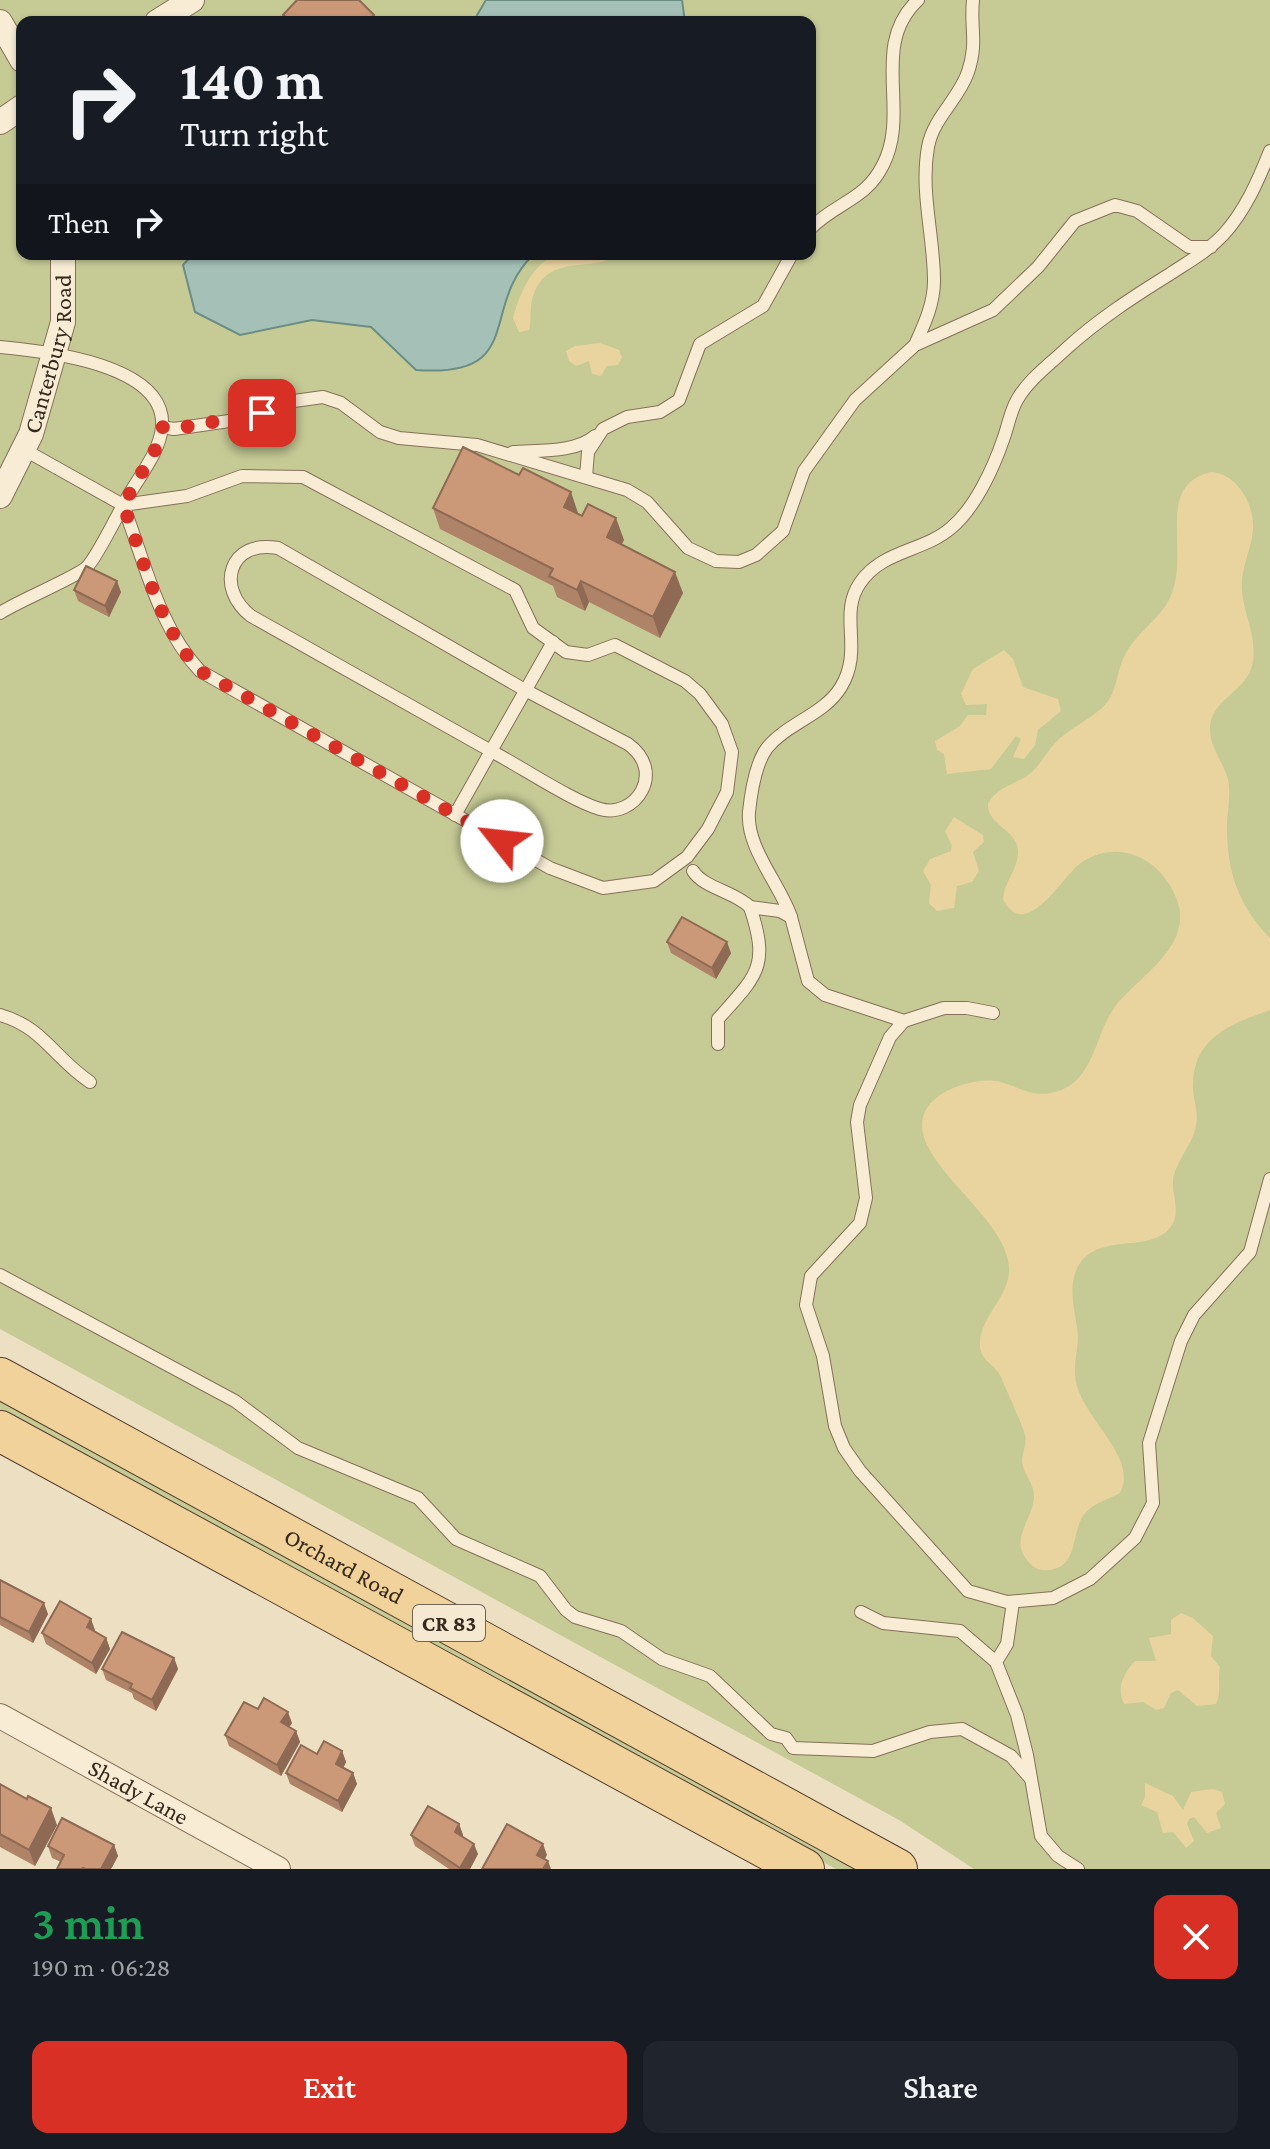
<!DOCTYPE html>
<html lang="en">
<head>
<meta charset="utf-8">
<style>
	:root { --surface:#171b24; --page:#20242c; --text:#f1f3f6; --muted:#9ea1a6; --accent:#d93025 }
	body { margin:0; font-family:"Crimson Pro",serif; background:var(--page); color:var(--text); height:100vh; display:flex; flex-direction:column; font-size:30px; white-space:nowrap }
	* { box-sizing:border-box; margin:0 }
	p { font-size:26px; color:var(--muted) }
	.icon { flex:none; width:44px; height:44px; fill:none; stroke:currentColor; stroke-width:2; stroke-linecap:round; stroke-linejoin:round }
	.map { position:relative; height:1869px; overflow:hidden }
	.details { display:flex; flex-direction:column; background:var(--surface); flex:1 }
	.details>* { flex:none }
	.hud { position:absolute; left:16px; top:16px; width:800px; height:244px; border-radius:16px; box-shadow:0 2px 6px #0004; background:#171b24; color:var(--text); overflow:hidden }
	.pin { position:absolute; display:grid; place-items:center; width:68px; height:68px; color:#fff; margin:-34px; border-radius:16px; box-shadow:0 4px 12px #0006 }
	.me { position:absolute; width:88px; margin:-44px; rotate:299deg; stroke-linejoin:round; filter:drop-shadow(0 0 6px #0008) }
	.turn { display:flex; align-items:center; gap:28px; height:168px; padding:0 32px; font-size:36px }
	.turn .icon { width:104px; height:104px; stroke-width:2.5 }
	.turn b { display:block; font-size:56px; line-height:68px }
	.then { display:flex; align-items:center; height:76px; padding:0 32px; background:#0003; gap:16px; font-size:30px }
	.round { display:grid; place-items:center; flex:none; width:84px; height:84px; border-radius:16px; background:var(--page) }
	.headline { display:flex; align-items:center; justify-content:space-between; height:136px; padding:0 32px }
	h1 { font-size:48px; font-weight:600; line-height:60px; color:#1e9e55 }
	.button { display:flex; gap:16px; margin-top:auto; padding:16px 32px }
	.button a { flex:1; height:92px; border-radius:16px; background:var(--accent); color:#fff; font-size:32px; font-weight:600; line-height:92px; text-align:center }
	.button a+a { background:var(--page); color:var(--text) }
	.map>svg:first-child { display:block }
	.green { fill:#c6cb96; fill-rule:evenodd }
	.sand { fill:#e9d39f }
	.water { fill:#a4c0b7; stroke:#6b8d84; stroke-width:2 }
	.lines { fill:none; stroke-linecap:round; stroke-linejoin:round }
	.service-casing { stroke:#867059; stroke-width:14 }
	.minor-casing { stroke:#867059; stroke-width:26 }
	.primary-casing { stroke:#543e2e; stroke-width:42 }
	.service { stroke:#f8ecd5; stroke-width:12 }
	.minor { stroke:#f8ecd5; stroke-width:24 }
	.primary { stroke:#f0d29a; stroke-width:40 }
	.wall { fill:#af8367 }
	.shaded-wall { fill:#8e6a54 }
	.building { fill:#cb9878; stroke:#8e6a54; stroke-width:2 }
	.route { stroke:#d93025; stroke-width:14; stroke-dasharray:0 25.2 }
	.labels { text-anchor:middle; stroke-width:6; stroke-linejoin:round; paint-order:stroke }
	.shield { fill:#f5e9d1; stroke:#6f6353; stroke-width:2 }
	.shield-label { font-size:22px; font-weight:bold; fill:#36291d }
	.street-label { font-size:24px; fill:#36291d; stroke:#f5e9d1 }
</style>
</head>
<body>
<div class="map">
<svg width="1270" height="1869" viewBox="0 0 1270 1869">
	<rect width="100%" height="100%" fill="#eddfc2"/>
	<g class="green">
		<path d="M 0,0 L 1270,0 L 1270,1869 L 974,1869 L 899,1820 L 0,1329 ZM 22,22 L 810,22 L 810,254 L 22,254 Z"/>
		<path d="M 0,1397 L 865,1869 L 836,1869 L 0,1414 Z"/>
	</g>
	<g class="sand">
		<path d="M 556,254 L 620,254 C 591,274 552,252 534,293 C 529,305 532,317 529,330 L 519,332 L 513,318 C 520,293 531,266 556,254 Z"/>
		<path d="M 600,343 L 619,350 L 622,357 L 618,365 L 607,366 L 601,376 L 592,374 L 589,361 L 576,366 L 569,361 L 566,351 L 575,346 Z"/>
		<path d="M 1211,472 C 1238,474 1255,505 1253,531 C 1251,551 1240,569 1242,591 C 1244,616 1260,643 1251,669 C 1243,692 1211,701 1210,727 C 1209,747 1223,761 1228,779 C 1231,793 1228,808 1227,822 C 1226,869 1237,904 1270,938 L 1270,1010 C 1233,1023 1194,1037 1193,1083 C 1192,1097 1199,1111 1196,1125 C 1193,1145 1175,1161 1173,1181 C 1172,1195 1180,1210 1173,1223 C 1155,1259 1088,1225 1074,1277 C 1069,1297 1077,1318 1078,1337 C 1078,1349 1074,1361 1075,1374 C 1076,1415 1140,1455 1120,1493 C 1107,1500 1092,1503 1083,1516 C 1071,1535 1078,1568 1048,1570 C 1039,1571 1032,1567 1027,1560 C 1007,1536 1040,1514 1033,1489 C 1030,1479 1022,1470 1022,1460 C 1023,1451 1027,1443 1025,1435 C 1024,1428 1005,1387 1001,1377 C 995,1363 978,1361 980,1341 C 983,1311 1015,1293 1008,1260 C 998,1209 899,1153 927,1108 C 939,1088 980,1076 1001,1082 C 1022,1088 1031,1098 1055,1092 C 1094,1082 1094,1037 1114,1008 C 1136,977 1194,948 1177,900 C 1163,861 1121,837 1082,862 C 1064,873 1026,945 1003,899 C 1004,882 1019,868 1018,850 C 1016,829 987,825 988,804 C 997,786 1018,784 1032,772 C 1042,762 1048,749 1059,739 C 1073,727 1090,719 1103,707 C 1117,694 1116,673 1124,657 C 1133,637 1154,623 1166,605 C 1196,558 1150,487 1211,472 Z"/>
		<path d="M 1004,650 L 1013,659 L 1023,687 L 1058,699 L 1061,711 L 1038,730 L 1035,745 L 1024,759 L 1013,757 L 1021,739 L 1016,736 L 991,769 L 947,774 L 944,754 L 937,750 L 935,741 L 960,726 L 968,715 L 986,715 L 987,704 L 966,705 L 961,694 L 973,669 Z"/>
		<path d="M 954,817 L 983,835 L 984,842 L 973,852 L 979,871 L 972,882 L 957,886 L 954,908 L 937,911 L 929,903 L 931,885 L 923,871 L 930,859 L 951,851 L 952,846 L 945,831 Z"/>
		<path d="M 1181,1613 L 1193,1618 L 1213,1636 L 1211,1656 L 1220,1667 C 1217,1680 1222,1694 1216,1704 L 1197,1706 L 1178,1690 L 1171,1693 L 1164,1708 L 1156,1710 L 1143,1702 L 1124,1704 C 1116,1687 1124,1673 1135,1661 L 1156,1661 L 1149,1638 L 1171,1634 L 1171,1620 Z"/>
		<path d="M 1145,1783 L 1173,1796 L 1183,1810 L 1191,1792 L 1213,1789 L 1222,1792 L 1225,1804 L 1216,1813 L 1221,1828 L 1207,1833 L 1194,1817 L 1189,1819 L 1187,1824 L 1194,1841 L 1186,1848 L 1173,1832 L 1163,1833 L 1157,1812 L 1141,1805 L 1145,1797 Z"/>
	</g>
	<g class="water">
		<path d="M 486,0 L 682,0 L 685,22 L 473,22 Z"/>
		<path d="M 193,254 L 534,254 C 478,307 528,378 416,370 L 371,327 L 312,320 L 240,335 L 195,312 L 183,265 Z"/>
	</g>
	<g class="lines">
		<g class="service-casing">
			<g id="service">
				<path d="M 810,229 C 836,202 865,201 883,165 C 911,111 869,46 918,0"/>
				<path d="M 915,345 C 924,325 934,304 934,281 C 934,236 920,192 928,147 C 933,118 959,99 968,72 C 978,42 970,28 973,0"/>
				<path d="M 0,347 C 44,351 167,364 162,427 C 160,450 142,473 130,493 C 120,509 98,556 87,567 C 77,577 18,601 0,613"/>
				<path d="M 162,427 L 174,429 L 236,420 L 294,401 L 323,397 L 341,403 L 380,432 L 399,438 L 477,445 L 627,490 L 647,502 L 688,548 L 716,561 L 739,562 L 756,555 L 783,531 L 804,471 L 855,400 L 915,345 L 993,310 L 1038,267 L 1075,221 L 1115,205 L 1137,211 L 1189,247 L 1211,247"/>
				<path d="M 23,449 L 123,505 L 187,496 L 242,476 L 303,477 L 515,590 L 533,628 L 566,652 L 588,655 L 615,645 L 685,681 L 700,694 L 722,724 L 732,752 L 727,792 L 708,829 L 687,857 L 654,881 L 603,888 L 550,868 L 200,671 C 158,626 145,562 123,505"/>
				<path d="M 513,452 C 537,450 576,453 595,436"/>
				<path d="M 586,477 L 588,452 L 603,429 L 627,417 L 660,412 L 679,400 L 700,344 L 763,306 L 792,254"/>
				<path d="M 455,815 L 491,751 C 520,766 572,801 600,809 C 635,819 667,772 628,744 L 525,690 L 278,548 C 229,539 215,588 251,616 L 491,751 L 553,642"/>
				<path d="M 693,871 C 705,889 734,891 750,907"/>
				<path d="M 791,917 C 780,884 746,848 749,812 C 751,793 755,764 767,748 C 787,723 824,715 841,687 C 864,649 838,615 860,583 C 882,550 923,552 951,528 C 975,508 993,469 1003,440 C 1008,427 1010,412 1017,400 C 1028,380 1050,364 1067,348 C 1099,319 1133,297 1170,274 C 1188,262 1208,251 1223,235 C 1245,211 1258,181 1270,151"/>
				<path d="M 0,1015 C 43,1027 54,1058 90,1082"/>
				<path d="M 904,1021 L 890,1037 L 860,1105 L 857,1122 L 866,1198 L 860,1223 L 811,1276 L 806,1305 L 823,1356 L 835,1426 L 844,1448 L 860,1471 L 968,1591 L 1007,1602 L 1053,1598 L 1090,1579 L 1135,1538 L 1153,1503 L 1149,1443 L 1181,1341 L 1194,1315 L 1250,1252 L 1270,1179"/>
				<path d="M 718,1044 L 718,1019 C 757,975 770,967 750,907 L 780,911 L 791,917 L 808,981 L 825,995 L 904,1021 L 944,1008 L 967,1008 L 993,1013"/>
				<path d="M 0,1275 L 235,1401 L 298,1448 L 418,1498 L 456,1539 L 540,1576 L 566,1610 L 575,1617 L 621,1631 L 662,1659 L 710,1676 L 771,1734 L 786,1738 L 793,1748 L 873,1751 L 930,1732 L 962,1729 L 1011,1756 L 1031,1779"/>
				<path d="M 1013,1602 L 1007,1644 L 996,1662 L 1017,1715 L 1027,1755 L 1041,1836 L 1058,1856 L 1078,1869"/>
				<path d="M 861,1612 L 883,1623 L 960,1631 L 996,1662"/>
			</g>
		</g>
		<g class="minor-casing">
			<g id="minor">
				<path d="M 0,22 L 22,60"/>
				<path d="M 157,22 L 192,0"/>
				<path d="M 0,122 L 22,107"/>
				<path id="s1" d="M 0,496 L 31,434 L 63,322 L 63,254"/>
				<path id="s2" d="M 0,1716 L 278,1869"/>
			</g>
		</g>
		<g class="primary-casing">
			<g id="primary">
				<path id="s3" d="M 0,1378 L 897,1869"/>
				<path d="M 0,1431 L 804,1869"/>
			</g>
		</g>
		<use href="#service" class="service"/>
		<use href="#minor" class="minor"/>
		<use href="#primary" class="primary"/>
	</g>
	<g class="wall">
		<path d="M 433,508 L 578,513 L 624,540 L 621,545 L 683,593 L 660,638 L 589,602 L 585,611 L 557,597 L 553,586 L 440,529 Z"/>
		<path d="M 74,590 L 121,592 L 109,617 L 78,601 Z"/>
		<path d="M 667,942 L 731,953 L 716,979 L 671,953 Z"/>
		<path d="M 0,1580 L 48,1614 L 33,1643 L 0,1625 Z"/>
		<path d="M 95,1630 L 94,1631 L 106,1638 L 110,1649 L 96,1674 L 46,1644 L 42,1633 Z"/>
		<path d="M 174,1658 L 178,1669 L 156,1711 L 134,1699 L 132,1693 L 106,1680 L 102,1669 Z"/>
		<path d="M 258,1709 L 292,1723 L 289,1727 L 296,1731 L 300,1742 L 281,1776 L 229,1746 L 225,1735 Z"/>
		<path d="M 342,1751 L 346,1762 L 343,1768 L 353,1773 L 357,1784 L 342,1812 L 290,1784 L 286,1773 L 317,1754 Z"/>
		<path d="M 0,1784 L 57,1825 L 35,1866 L 0,1847 Z"/>
		<path d="M 459,1824 L 463,1835 L 463,1837 L 478,1854 L 470,1869 L 449,1869 L 415,1846 L 411,1835 Z"/>
		<path d="M 114,1845 L 118,1856 L 111,1869 L 57,1869 L 61,1862 L 52,1858 L 48,1846 Z"/>
	</g>
	<g class="shaded-wall">
		<path d="M 374,15 L 377,22 L 367,22 Z"/>
		<path d="M 571,492 L 578,513 L 571,528 L 564,507 Z"/>
		<path d="M 616,518 L 624,540 L 614,559 L 607,537 Z"/>
		<path d="M 675,572 L 683,593 L 660,638 L 653,617 Z"/>
		<path d="M 117,581 L 121,592 L 109,617 L 105,606 Z"/>
		<path d="M 581,581 L 589,602 L 585,611 L 577,590 Z"/>
		<path d="M 727,942 L 731,953 L 716,979 L 712,968 Z"/>
		<path d="M 44,1603 L 48,1614 L 33,1643 L 29,1632 Z"/>
		<path d="M 91,1619 L 95,1630 L 91,1638 L 87,1627 Z"/>
		<path d="M 106,1638 L 110,1649 L 96,1674 L 92,1663 Z"/>
		<path d="M 174,1658 L 178,1669 L 156,1711 L 152,1700 Z"/>
		<path d="M 288,1712 L 292,1723 L 285,1733 L 281,1722 Z"/>
		<path d="M 296,1731 L 300,1742 L 281,1776 L 277,1765 Z"/>
		<path d="M 342,1751 L 346,1762 L 340,1775 L 336,1764 Z"/>
		<path d="M 353,1773 L 357,1784 L 342,1812 L 338,1801 Z"/>
		<path d="M 51,1808 L 57,1825 L 35,1866 L 29,1850 Z"/>
		<path d="M 459,1824 L 463,1835 L 459,1843 L 455,1832 Z"/>
		<path d="M 474,1844 L 478,1854 L 470,1869 L 460,1869 Z"/>
		<path d="M 543,1844 L 547,1855 L 541,1866 L 537,1855 Z"/>
		<path d="M 114,1845 L 118,1856 L 111,1869 L 101,1869 Z"/>
		<path d="M 548,1861 L 551,1869 L 543,1869 Z"/>
	</g>
	<g class="building">
		<path d="M 297,0 L 359,0 L 374,15 L 367,22 L 291,22 L 283,15 Z"/>
		<path d="M 463,447 L 519,475 L 523,468 L 571,492 L 564,507 L 582,516 L 588,504 L 616,518 L 607,537 L 675,572 L 653,617 L 581,581 L 577,590 L 549,576 L 553,569 L 433,508 Z"/>
		<path d="M 86,566 L 117,581 L 105,606 L 74,590 Z"/>
		<path d="M 682,917 L 727,942 L 712,968 L 667,942 Z"/>
		<path d="M 0,1580 L 44,1603 L 29,1632 L 0,1617 Z"/>
		<path d="M 60,1601 L 91,1619 L 87,1627 L 106,1638 L 92,1663 L 42,1633 Z"/>
		<path d="M 122,1632 L 174,1658 L 152,1700 L 130,1688 L 132,1684 L 102,1669 Z"/>
		<path d="M 264,1698 L 288,1712 L 281,1722 L 296,1731 L 277,1765 L 225,1735 L 244,1702 L 258,1709 Z"/>
		<path d="M 324,1741 L 342,1751 L 336,1764 L 353,1773 L 338,1801 L 286,1773 L 301,1745 L 317,1754 Z"/>
		<path d="M 0,1784 L 27,1799 L 28,1796 L 51,1808 L 29,1850 L 0,1834 Z"/>
		<path d="M 428,1806 L 459,1824 L 455,1832 L 474,1844 L 460,1868 L 411,1835 Z"/>
		<path d="M 62,1818 L 114,1845 L 101,1869 L 86,1869 L 83,1868 L 82,1869 L 57,1869 L 64,1855 L 48,1846 Z"/>
		<path d="M 507,1824 L 543,1844 L 537,1855 L 548,1861 L 543,1869 L 482,1869 Z"/>
	</g>
	<g class="lines">
		<path class="route" d="M 262,413 L 174,429 L 162,427 L 155,450 L 123,505 C 145,562 158,626 200,671 L 502,841"/>
	</g>
	<g class="labels">
		<rect class="shield" x="413" y="1605" width="72" height="36" rx="6"/>
		<g class="shield-label">
			<text x="449" y="1631">CR 83</text>
		</g>
		<g class="street-label">
			<text dy="8" stroke="none"><textPath href="#s1" startOffset="152">Canterbury Road</textPath></text>
			<text dy="8" stroke="none"><textPath href="#s3" startOffset="392">Orchard Road</textPath></text>
			<text dy="8" stroke="none"><textPath href="#s2" startOffset="158">Shady Lane</textPath></text>
		</g>
	</g>
</svg>
<div class="pin" style="left:262px;top:413px;background:#d93025"><svg class="icon" aria-label="arrive" viewBox="0 0 24 24"><path d="M6 21V4h12l-3 4 3 4H6"/></svg></div>
<svg class="me" style="left:502px;top:841px" viewBox="-20 -20 40 40"><circle r="19" fill="#fff"/><path d="M0-13L10 11 0 6-10 11z" fill="#d93025"/></svg>
<div class="hud">
<div class="turn"><svg class="icon" aria-label="right" viewBox="0 0 24 24"><path d="M7 20v-9h11M14 6l5 5-5 5"/></svg><div><b>140 m</b>Turn right</div></div>
<div class="then">Then<svg class="icon" aria-label="right" viewBox="0 0 24 24"><path d="M7 20v-9h11M14 6l5 5-5 5"/></svg></div>
</div>
</div>
<section class="details">
<div class="headline"><div><h1>3 min</h1><p>190 m · 06:28</p></div><a class="round" style="background:#d93025;color:#fff"><svg class="icon" aria-label="close" viewBox="0 0 24 24"><path d="M6 6l12 12M18 6L6 18"/></svg></a></div>
<div class="button"><a>Exit</a><a>Share</a></div>
</section>
</body>
</html>
